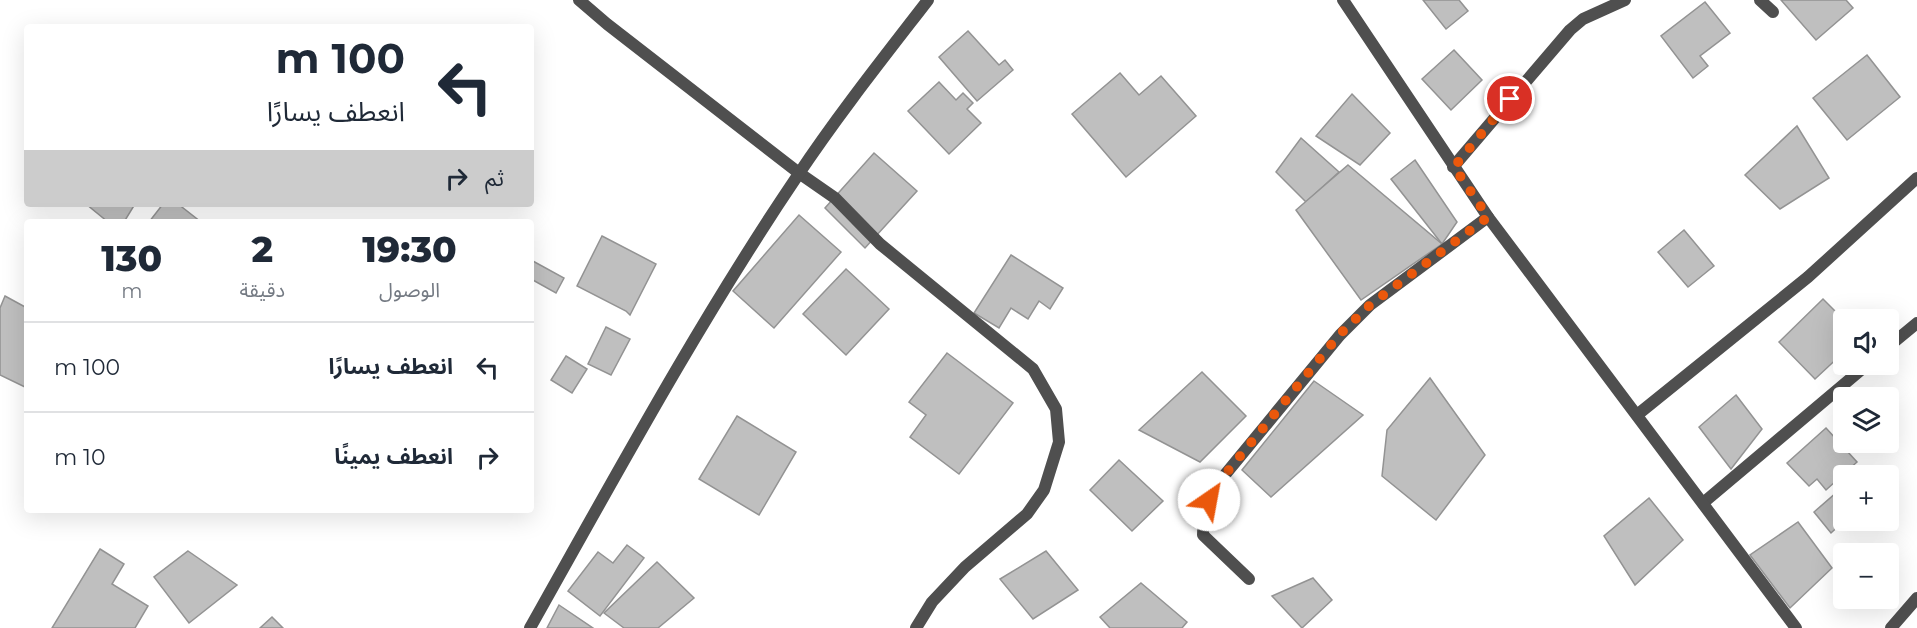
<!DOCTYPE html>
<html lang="ar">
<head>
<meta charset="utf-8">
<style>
	:root { --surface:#fff; --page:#f2f2f3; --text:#1f2937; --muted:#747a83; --line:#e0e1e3 }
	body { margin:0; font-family:Montserrat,"Noto Sans Arabic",sans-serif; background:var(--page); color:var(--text); direction:rtl; height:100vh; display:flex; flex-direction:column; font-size:22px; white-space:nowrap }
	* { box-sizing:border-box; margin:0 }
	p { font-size:20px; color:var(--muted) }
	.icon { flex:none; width:33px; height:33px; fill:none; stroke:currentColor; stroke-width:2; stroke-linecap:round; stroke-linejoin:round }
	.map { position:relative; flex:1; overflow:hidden; direction:ltr }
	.drawer { position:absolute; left:24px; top:219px; width:510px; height:294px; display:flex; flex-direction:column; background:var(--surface); border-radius:6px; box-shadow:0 6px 24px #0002; direction:rtl }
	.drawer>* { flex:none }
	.banner { position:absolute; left:24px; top:24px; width:510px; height:183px; border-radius:6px; box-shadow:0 6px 24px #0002; direction:rtl; background:#fff; color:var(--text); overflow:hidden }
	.tools { position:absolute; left:1833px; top:309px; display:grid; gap:12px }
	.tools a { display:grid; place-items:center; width:66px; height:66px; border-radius:6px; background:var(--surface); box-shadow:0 6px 24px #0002; font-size:30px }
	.pin { position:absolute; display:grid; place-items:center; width:51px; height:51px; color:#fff; margin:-26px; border:3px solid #fff; border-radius:50%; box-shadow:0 2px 6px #0007 }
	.me { position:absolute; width:66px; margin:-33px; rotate:33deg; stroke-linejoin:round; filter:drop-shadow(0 0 4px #0008) }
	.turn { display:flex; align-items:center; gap:21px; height:126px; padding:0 30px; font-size:27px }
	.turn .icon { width:78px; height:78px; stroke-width:2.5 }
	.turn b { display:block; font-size:42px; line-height:51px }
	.then { display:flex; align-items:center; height:57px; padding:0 30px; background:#0003; gap:12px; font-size:22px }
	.eta { display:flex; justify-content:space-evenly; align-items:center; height:102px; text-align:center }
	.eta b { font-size:36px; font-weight:800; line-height:42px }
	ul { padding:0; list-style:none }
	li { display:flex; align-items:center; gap:18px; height:90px; padding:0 30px; border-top:2px solid var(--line) }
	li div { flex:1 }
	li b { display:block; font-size:22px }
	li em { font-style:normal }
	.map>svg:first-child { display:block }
	.building { fill:#bfbfbf; stroke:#939393; stroke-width:1.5 }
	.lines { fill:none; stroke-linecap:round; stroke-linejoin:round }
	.minor { stroke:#4f4f4f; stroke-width:12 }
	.tertiary { stroke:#4f4f4f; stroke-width:12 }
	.route { stroke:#ea580c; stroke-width:10; stroke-dasharray:0 18 }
</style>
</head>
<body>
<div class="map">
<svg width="1917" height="628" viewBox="0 0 1917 628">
	<rect width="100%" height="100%" fill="#fff"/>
	<g class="building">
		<path d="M 1423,0 L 1459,0 L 1468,11 L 1446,29 Z"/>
		<path d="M 1781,0 L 1846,0 L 1853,8 L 1816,40 Z"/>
		<path d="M 1705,2 L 1730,33 L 1700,56 L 1708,66 L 1693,78 L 1661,36 Z"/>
		<path d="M 968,31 L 999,65 L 1005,60 L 1013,70 L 977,101 L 939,57 Z"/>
		<path d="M 1454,50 L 1482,80 L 1451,110 L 1422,79 Z"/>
		<path d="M 1867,55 L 1900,97 L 1847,140 L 1813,98 Z"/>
		<path d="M 1120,73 L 1139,95 L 1161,76 L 1196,116 L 1126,177 L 1072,114 Z"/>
		<path d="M 939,82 L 956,100 L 963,93 L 973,103 L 967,109 L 981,123 L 949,154 L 908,111 Z"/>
		<path d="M 1352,94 L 1390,133 L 1360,165 L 1316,136 Z"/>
		<path d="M 1797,126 L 1829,178 L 1780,209 L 1745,175 Z"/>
		<path d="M 1301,138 L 1339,172 L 1306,202 L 1276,172 Z"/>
		<path d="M 874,153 L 917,191 L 865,248 L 825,208 Z"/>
		<path d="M 1415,160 L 1457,222 L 1442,244 L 1391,179 Z"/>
		<path d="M 1348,165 L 1442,244 L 1361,300 L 1296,210 Z"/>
		<path d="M 86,204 L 135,204 L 124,222 L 108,222 Z"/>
		<path d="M 163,204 L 178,204 L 201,222 L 149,222 Z"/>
		<path d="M 799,215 L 841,252 L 774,328 L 733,291 Z"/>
		<path d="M 1684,230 L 1714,266 L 1688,287 L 1658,252 Z"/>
		<path d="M 602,236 L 656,264 L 630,315 L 626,311 L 577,286 Z"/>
		<path d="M 1011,255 L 1063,288 L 1050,309 L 1039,301 L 1028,319 L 1011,308 L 999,328 L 974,313 Z"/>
		<path d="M 531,260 L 564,278 L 556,293 L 531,279 Z"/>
		<path d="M 846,269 L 889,309 L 846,355 L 803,314 Z"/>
		<path d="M 5,296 L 27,308 L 27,388 L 0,375 L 0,308 Z"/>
		<path d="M 1823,299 L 1844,320 L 1844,352 L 1815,379 L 1779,342 Z"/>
		<path d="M 606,327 L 630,339 L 611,375 L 588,364 Z"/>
		<path d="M 947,353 L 1013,403 L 959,474 L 910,437 L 926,415 L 909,402 Z"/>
		<path d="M 566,356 L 587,369 L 572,393 L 551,380 Z"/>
		<path d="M 1202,372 L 1246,416 L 1200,462 L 1139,430 Z"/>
		<path d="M 1430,378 L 1485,455 L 1436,520 L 1382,476 L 1387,430 Z"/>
		<path d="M 1314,381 L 1363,415 L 1271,497 L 1242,470 Z"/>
		<path d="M 1736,395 L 1762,429 L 1731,469 L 1699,427 Z"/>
		<path d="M 737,416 L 796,452 L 759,515 L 699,479 Z"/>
		<path d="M 1826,428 L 1857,462 L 1826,490 L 1817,479 L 1809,486 L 1787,463 Z"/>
		<path d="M 1119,460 L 1163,501 L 1132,531 L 1090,490 Z"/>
		<path d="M 1844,486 L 1844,520 L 1845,520 L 1831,533 L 1814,512 Z"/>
		<path d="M 1649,498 L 1683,540 L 1635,585 L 1604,536 Z"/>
		<path d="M 1798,522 L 1832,568 L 1790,608 L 1750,555 Z"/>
		<path d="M 627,545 L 644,558 L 600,616 L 568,591 L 598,552 L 613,563 Z"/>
		<path d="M 100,549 L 124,564 L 112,584 L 148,606 L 135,628 L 52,628 Z"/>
		<path d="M 188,551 L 237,585 L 189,623 L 154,577 Z"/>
		<path d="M 1046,551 L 1078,590 L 1033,619 L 1000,579 Z"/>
		<path d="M 657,562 L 694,598 L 658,628 L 624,628 L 604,613 Z"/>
		<path d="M 1313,578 L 1332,600 L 1302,628 L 1272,596 Z"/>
		<path d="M 1141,583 L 1187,622 L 1182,628 L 1110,628 L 1100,617 Z"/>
		<path d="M 559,605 L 593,628 L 547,628 Z"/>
		<path d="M 272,617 L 283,628 L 260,628 Z"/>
	</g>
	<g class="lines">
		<g class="minor">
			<path d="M 579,0 L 607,24 L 799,173 L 835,198 L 880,244 L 1033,369 L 1056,409 L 1059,442 L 1044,490 L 1027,514 L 965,567 L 932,602 L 916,628"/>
			<path d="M 1760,0 L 1773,12"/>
			<path d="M 1453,167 L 1570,30 L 1583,19 L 1625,0"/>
			<path d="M 1888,347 L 1917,323"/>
			<path d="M 1637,415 L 1808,277 L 1917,178"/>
			<path d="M 1703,503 L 1868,364"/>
			<path d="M 1249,579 L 1203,535 L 1204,511 L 1214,488 L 1340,335 L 1370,305 L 1488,217"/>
			<path d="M 530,628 C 616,475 700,320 798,175 C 838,115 884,57 928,0"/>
			<path d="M 1891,628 L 1917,598"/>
		</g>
		<path class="tertiary" d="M 1343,0 L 1488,217 L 1796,628"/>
	</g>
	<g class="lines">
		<path class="route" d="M 1209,500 L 1214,488 L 1340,334 L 1370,305 L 1488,217 L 1454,167 L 1510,99"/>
	</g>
</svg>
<div class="tools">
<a><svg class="icon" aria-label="sound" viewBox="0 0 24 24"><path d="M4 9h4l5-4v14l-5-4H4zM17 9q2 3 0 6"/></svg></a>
<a><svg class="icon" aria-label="layers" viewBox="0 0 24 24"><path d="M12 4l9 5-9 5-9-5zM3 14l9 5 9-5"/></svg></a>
<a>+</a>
<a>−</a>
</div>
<div class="pin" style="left:1510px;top:99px;background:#d93025"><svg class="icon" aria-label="arrive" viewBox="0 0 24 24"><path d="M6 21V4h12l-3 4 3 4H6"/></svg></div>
<svg class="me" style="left:1209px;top:500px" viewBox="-20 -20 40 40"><circle r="19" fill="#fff"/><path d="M0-13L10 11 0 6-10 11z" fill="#ea580c"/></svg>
<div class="banner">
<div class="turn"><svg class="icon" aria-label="left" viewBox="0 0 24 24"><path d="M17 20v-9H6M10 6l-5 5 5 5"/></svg><div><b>100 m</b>انعطف يسارًا</div></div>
<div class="then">ثم<svg class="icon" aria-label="right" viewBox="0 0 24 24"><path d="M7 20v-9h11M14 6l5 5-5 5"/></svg></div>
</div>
<section class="drawer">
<div class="eta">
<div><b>19:30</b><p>الوصول</p></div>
<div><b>2</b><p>دقيقة</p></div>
<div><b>130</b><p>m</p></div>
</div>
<ul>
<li><svg class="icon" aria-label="left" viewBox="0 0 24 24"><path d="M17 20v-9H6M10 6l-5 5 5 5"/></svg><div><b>انعطف يسارًا</b></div><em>100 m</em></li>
<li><svg class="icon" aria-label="right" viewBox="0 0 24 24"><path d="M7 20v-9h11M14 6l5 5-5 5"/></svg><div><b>انعطف يمينًا</b></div><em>10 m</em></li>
</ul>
</section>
</div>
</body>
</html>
